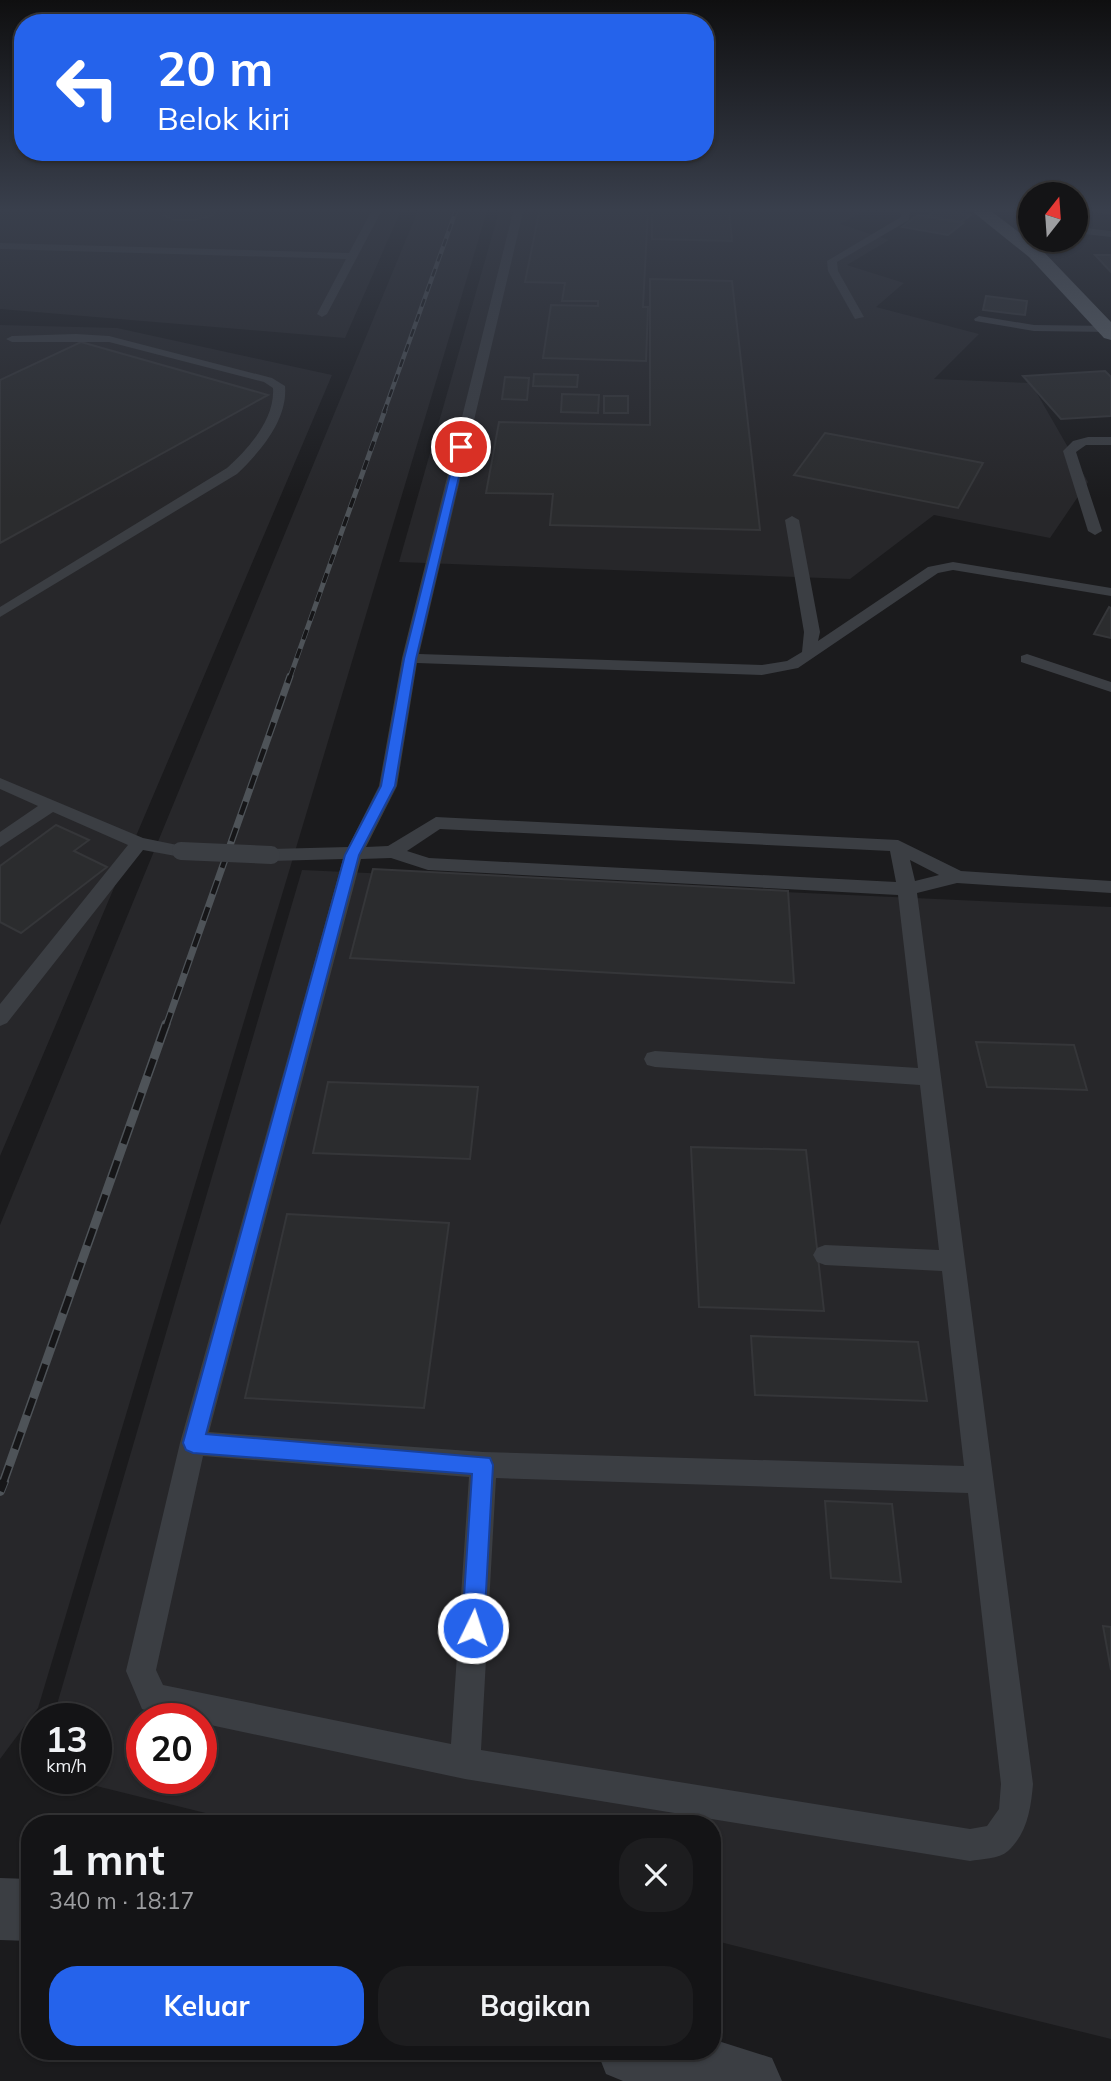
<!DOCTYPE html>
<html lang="id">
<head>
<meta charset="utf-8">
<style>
	:root { --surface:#141416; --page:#1d1d1f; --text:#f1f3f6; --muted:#9d9ea1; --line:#333335; --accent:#2563eb }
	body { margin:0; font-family:Mulish,sans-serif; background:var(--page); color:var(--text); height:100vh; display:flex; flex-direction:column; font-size:26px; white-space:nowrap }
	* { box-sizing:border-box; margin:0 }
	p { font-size:23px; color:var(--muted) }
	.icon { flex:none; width:38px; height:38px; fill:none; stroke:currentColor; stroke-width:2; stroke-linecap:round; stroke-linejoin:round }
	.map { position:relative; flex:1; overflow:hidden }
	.drawer { position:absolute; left:21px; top:1815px; width:700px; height:245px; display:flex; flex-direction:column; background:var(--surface); border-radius:28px; box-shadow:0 2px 5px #0004,0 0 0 2px var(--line) }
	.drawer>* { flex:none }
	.banner { position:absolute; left:14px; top:14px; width:700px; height:147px; border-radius:28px; box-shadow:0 2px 5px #0004,0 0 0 2px var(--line); background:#2563eb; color:#fff; overflow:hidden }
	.needle { width:46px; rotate:17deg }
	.controls { position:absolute; left:1018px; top:182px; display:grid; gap:14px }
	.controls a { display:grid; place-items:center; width:70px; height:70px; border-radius:50%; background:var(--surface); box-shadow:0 2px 5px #0004,0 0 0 2px var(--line); font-size:35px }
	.speed { position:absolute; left:21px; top:1703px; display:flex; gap:14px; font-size:35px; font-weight:700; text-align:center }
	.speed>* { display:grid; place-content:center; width:91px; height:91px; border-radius:50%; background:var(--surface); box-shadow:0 2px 5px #0004,0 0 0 2px var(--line); line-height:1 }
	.speed small { font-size:18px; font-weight:400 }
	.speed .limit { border:10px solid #d22; background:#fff; color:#111 }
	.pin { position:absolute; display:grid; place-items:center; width:60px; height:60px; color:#fff; margin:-30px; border:4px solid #fff; border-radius:50%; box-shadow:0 2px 7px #0007 }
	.me { position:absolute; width:77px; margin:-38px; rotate:4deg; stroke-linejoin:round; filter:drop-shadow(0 0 5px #0008) }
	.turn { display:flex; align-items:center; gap:24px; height:147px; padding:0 28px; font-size:32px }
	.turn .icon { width:91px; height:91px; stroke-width:2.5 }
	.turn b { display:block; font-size:49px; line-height:60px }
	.round { display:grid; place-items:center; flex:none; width:74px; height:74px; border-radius:28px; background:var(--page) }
	.summary { display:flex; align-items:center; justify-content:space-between; height:119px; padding:0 28px }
	h1 { font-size:42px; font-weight:700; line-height:52px }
	.cta { display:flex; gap:14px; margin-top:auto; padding:14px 28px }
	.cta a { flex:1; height:80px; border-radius:28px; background:var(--accent); color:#fff; font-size:28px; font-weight:700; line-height:80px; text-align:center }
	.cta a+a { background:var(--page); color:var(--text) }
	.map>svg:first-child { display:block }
	.built { fill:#27272a; fill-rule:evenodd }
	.building { fill:#2b2c2e; stroke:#353639; stroke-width:2 }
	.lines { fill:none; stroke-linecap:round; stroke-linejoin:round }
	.service { fill:#3b3e43; fill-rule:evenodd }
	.minor { fill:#3b3e43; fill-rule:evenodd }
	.trunk { fill:#5f656b; fill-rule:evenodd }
	.rail-far4-casing { stroke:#4e5358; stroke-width:4.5 }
	.rail-far3-casing { stroke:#4e5358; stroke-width:5 }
	.rail-far2-casing { stroke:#4e5358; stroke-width:7 }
	.rail-far1-casing { stroke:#4e5358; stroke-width:9 }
	.rail-casing { stroke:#4e5358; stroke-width:10 }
	.rail-far4 { stroke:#161618; stroke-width:2.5; stroke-dasharray:8; stroke-linecap:butt }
	.rail-far3 { stroke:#161618; stroke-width:3.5; stroke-dasharray:10; stroke-linecap:butt }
	.rail-far2 { stroke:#161618; stroke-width:4.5; stroke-dasharray:14; stroke-linecap:butt }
	.rail-far1 { stroke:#161618; stroke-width:6; stroke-dasharray:18; stroke-linecap:butt }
	.rail { stroke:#161618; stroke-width:8; stroke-dasharray:24; stroke-linecap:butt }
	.service-bridge { stroke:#3b3e43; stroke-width:18 }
	.route { fill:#2563eb; stroke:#184099; stroke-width:2 }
</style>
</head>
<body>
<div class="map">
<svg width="1111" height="2081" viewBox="0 0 1111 2081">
	<rect width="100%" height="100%" fill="#1b1b1d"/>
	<g class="built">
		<path d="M 0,208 L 402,208 L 345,338 L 0,309 Z"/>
		<path d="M 419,208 L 488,208 L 38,1708 L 0,1759 L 0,1225 Z"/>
		<path d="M 500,208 L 870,208 L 840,224 L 889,240 L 847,265 L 904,283 L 876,307 L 979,334 L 934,379 L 1031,383 L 1088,482 L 1050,538 L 934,515 L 850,579 L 399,562 Z"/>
		<path d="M 0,325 L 117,328 L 332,375 L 0,1156 Z"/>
		<path d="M 302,870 L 1111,907 L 1111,2039 L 712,1940 L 712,1824 L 246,1823 L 64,1778 L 96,1778 L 96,1718 L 53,1718 ZM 142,1718 L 201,1718 L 201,1778 L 142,1778 Z"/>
	</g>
	<g class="building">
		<path d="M 213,208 L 215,213 L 211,216 L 194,220 L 174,220 L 163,215 L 170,208 Z"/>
		<path d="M 540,208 L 648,208 L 643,307 L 648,307 L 646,361 L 543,358 L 551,305 L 598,306 L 598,301 L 562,301 L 565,283 L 525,282 Z"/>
		<path d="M 652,208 L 729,208 L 732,241 L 652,239 Z"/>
		<path d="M 938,209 L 971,215 L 961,222 L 928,216 Z"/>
		<path d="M 918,215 L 963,223 L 948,235 L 902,227 Z"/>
		<path d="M 1095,255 L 1111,255 L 1111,272 Z"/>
		<path d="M 650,279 L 732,281 L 760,530 L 550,525 L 553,494 L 486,493 L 499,422 L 650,425 Z"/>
		<path d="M 986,296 L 1027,301 L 1025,315 L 983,310 Z"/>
		<path d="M 81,342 L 268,395 L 0,543 L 0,380 Z"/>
		<path d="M 1105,371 L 1111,377 L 1111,416 L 1061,419 L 1023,376 Z"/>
		<path d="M 534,374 L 578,375 L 577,387 L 533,386 Z"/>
		<path d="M 505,377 L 529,378 L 527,400 L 502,399 Z"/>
		<path d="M 562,394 L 599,395 L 598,413 L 561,412 Z"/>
		<rect x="604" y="396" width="24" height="17"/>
		<path d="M 825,433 L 879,443 L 983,463 L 958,508 L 794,475 Z"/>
		<path d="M 1109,607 L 1111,608 L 1111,638 L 1094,634 Z"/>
		<path d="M 56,825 L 89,840 L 74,851 L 107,867 L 21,933 L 0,922 L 0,866 Z"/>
		<path d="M 373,869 L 788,891 L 794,983 L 350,958 Z"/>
		<path d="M 976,1042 L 1074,1045 L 1087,1090 L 987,1087 Z"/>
		<path d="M 328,1082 L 478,1087 L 470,1159 L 313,1153 Z"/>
		<path d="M 691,1147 L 806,1150 L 824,1311 L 699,1307 Z"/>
		<path d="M 287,1214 L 449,1223 L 424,1408 L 245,1398 Z"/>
		<path d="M 751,1336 L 918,1342 L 927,1401 L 755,1395 Z"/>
		<path d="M 825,1501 L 892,1504 L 901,1582 L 831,1578 Z"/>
		<path d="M 1103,1626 L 1111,1627 L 1111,1670 Z"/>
	</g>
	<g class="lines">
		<g class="service">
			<path d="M 373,208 L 383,208 L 327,314 L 322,317 L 317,314 L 346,259 L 0,249 L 0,243 L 349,253 Z"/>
			<path d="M 514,208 L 524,208 L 419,654 L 762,665 L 787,661 L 802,652 L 804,632 L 785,520 L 792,516 L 799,520 L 820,632 L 818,641 L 928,567 L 953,562 L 1111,588 L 1111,596 L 953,570 L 938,573 L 798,668 L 762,675 L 417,663 L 397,786 L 366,847 L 388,846 L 436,817 L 898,840 L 961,871 L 1111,881 L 1111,893 L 957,883 L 917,893 L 1033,1784 C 1031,1808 1027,1834 1008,1851 C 999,1859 981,1859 970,1861 L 465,1779 L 201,1723 L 201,1718 C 181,1718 162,1717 142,1709 L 126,1671 L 180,1443 L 343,859 L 271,861 L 262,855 L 271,849 L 348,847 L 379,786 L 402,658 ZM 440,829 L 890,851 L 896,882 L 429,858 L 407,851 ZM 391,858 L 428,870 L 898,895 L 918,1068 L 655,1051 L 647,1053 L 644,1059 L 647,1065 L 655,1067 L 920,1085 L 939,1250 L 825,1245 L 817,1248 L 813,1255 L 817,1262 L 825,1265 L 942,1271 L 964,1466 L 483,1452 L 209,1432 L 361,859 ZM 910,860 L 939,875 L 915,881 ZM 203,1456 L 469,1477 L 451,1744 L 163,1685 L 156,1670 ZM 496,1478 L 968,1493 L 1001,1784 L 999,1809 L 987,1826 L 970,1829 L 481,1750 Z"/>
			<path d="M 900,208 L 910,208 L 909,220 L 837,262 L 838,271 L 864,317 L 855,319 L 828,271 L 827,261 L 901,217 Z"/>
			<path d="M 1076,208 L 1111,208 L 1111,214 L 1076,211 Z"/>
			<path d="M 1076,227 L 1111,231 L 1111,237 L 1076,233 Z"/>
			<path d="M 1031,230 L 1031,236 L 1015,239 L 1010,236 Z"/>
			<path d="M 979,316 L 1034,325 L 1111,326 L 1111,332 L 1034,331 L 975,321 L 974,319 Z"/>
			<path d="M 76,334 L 109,336 L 272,378 L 285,386 C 288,420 260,452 237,474 L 0,617 L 0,607 L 227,468 C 249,448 275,419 273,388 L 264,382 L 109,342 L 12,342 L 6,339 L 12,336 Z"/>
			<path d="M 1088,437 L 1111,437 L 1111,445 L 1086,445 L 1076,452 L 1102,531 L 1095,535 L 1088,531 L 1063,451 L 1073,441 Z"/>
			<path d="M 1027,654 L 1111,682 L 1111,692 L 1021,662 L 1021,656 Z"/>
			<path d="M 0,778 L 143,838 L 187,847 L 190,851 L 181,857 L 143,850 L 7,1023 L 0,1026 L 0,1004 L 128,845 L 53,812 L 0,847 L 0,832 L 38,806 L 0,789 Z"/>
		</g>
		<g class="minor">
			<path d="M 0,1878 L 30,1879 L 30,1941 L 0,1940 Z"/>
			<path d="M 712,2039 L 772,2058 L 782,2081 L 623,2081 L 606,2074 L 597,2051 L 712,2051 Z"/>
		</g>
		<path class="trunk" d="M 968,208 L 987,208 L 1041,249 L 1111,322 L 1111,340 L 1104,338 L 1029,257 Z"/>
		<g class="rail-far4-casing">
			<path id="rail-far4" d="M 384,412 L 457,208"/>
		</g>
		<g class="rail-far3-casing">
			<path id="rail-far3" d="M 290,677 L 385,410"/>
		</g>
		<g class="rail-far2-casing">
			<path id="rail-far2" d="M 166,1026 L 290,676"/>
		</g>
		<g class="rail-far1-casing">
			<path id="rail-far1" d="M 3,1483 L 166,1024"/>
		</g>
		<g class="rail-casing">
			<path id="rail" d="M 0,1491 L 4,1481"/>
		</g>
		<use href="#rail-far4" class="rail-far4"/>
		<use href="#rail-far3" class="rail-far3"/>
		<use href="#rail-far2" class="rail-far2"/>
		<use href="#rail-far1" class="rail-far1"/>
		<use href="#rail" class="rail"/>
		<path class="service-bridge" d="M 181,851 L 271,855"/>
	</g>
	<linearGradient id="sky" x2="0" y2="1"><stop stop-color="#0f0f10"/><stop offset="0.42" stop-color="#393f4c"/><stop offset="1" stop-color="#393f4c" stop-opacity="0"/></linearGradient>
	<rect width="1111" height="499" fill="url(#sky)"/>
	<path class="route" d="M 461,444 L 466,447 L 416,659 L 395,786 L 359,855 L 206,1434 L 490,1458 L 493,1465 L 484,1628 L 481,1636 L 473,1639 L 465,1636 L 462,1628 L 472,1474 L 193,1453 L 186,1450 L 183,1443 L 345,855 L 381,786 L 404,659 L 457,447 Z"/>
</svg>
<div class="controls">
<a><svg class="needle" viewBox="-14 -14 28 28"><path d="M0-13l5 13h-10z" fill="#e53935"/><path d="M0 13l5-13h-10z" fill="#9d9ea1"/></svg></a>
</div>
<div class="speed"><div>13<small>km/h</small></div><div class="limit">20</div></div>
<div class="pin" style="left:461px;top:447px;background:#d93025"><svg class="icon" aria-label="arrive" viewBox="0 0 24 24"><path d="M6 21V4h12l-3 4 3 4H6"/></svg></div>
<svg class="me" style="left:473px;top:1628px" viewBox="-20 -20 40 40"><circle r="17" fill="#2563eb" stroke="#fff" stroke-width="3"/><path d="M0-11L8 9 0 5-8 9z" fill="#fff"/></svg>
<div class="banner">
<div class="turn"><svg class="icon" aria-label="left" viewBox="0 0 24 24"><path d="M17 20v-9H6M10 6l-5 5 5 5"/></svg><div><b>20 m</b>Belok kiri</div></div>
</div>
<section class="drawer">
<div class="summary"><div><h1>1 mnt</h1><p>340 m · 18:17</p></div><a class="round"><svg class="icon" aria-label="close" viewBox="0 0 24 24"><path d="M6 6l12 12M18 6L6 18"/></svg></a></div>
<div class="cta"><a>Keluar</a><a>Bagikan</a></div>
</section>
</div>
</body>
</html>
